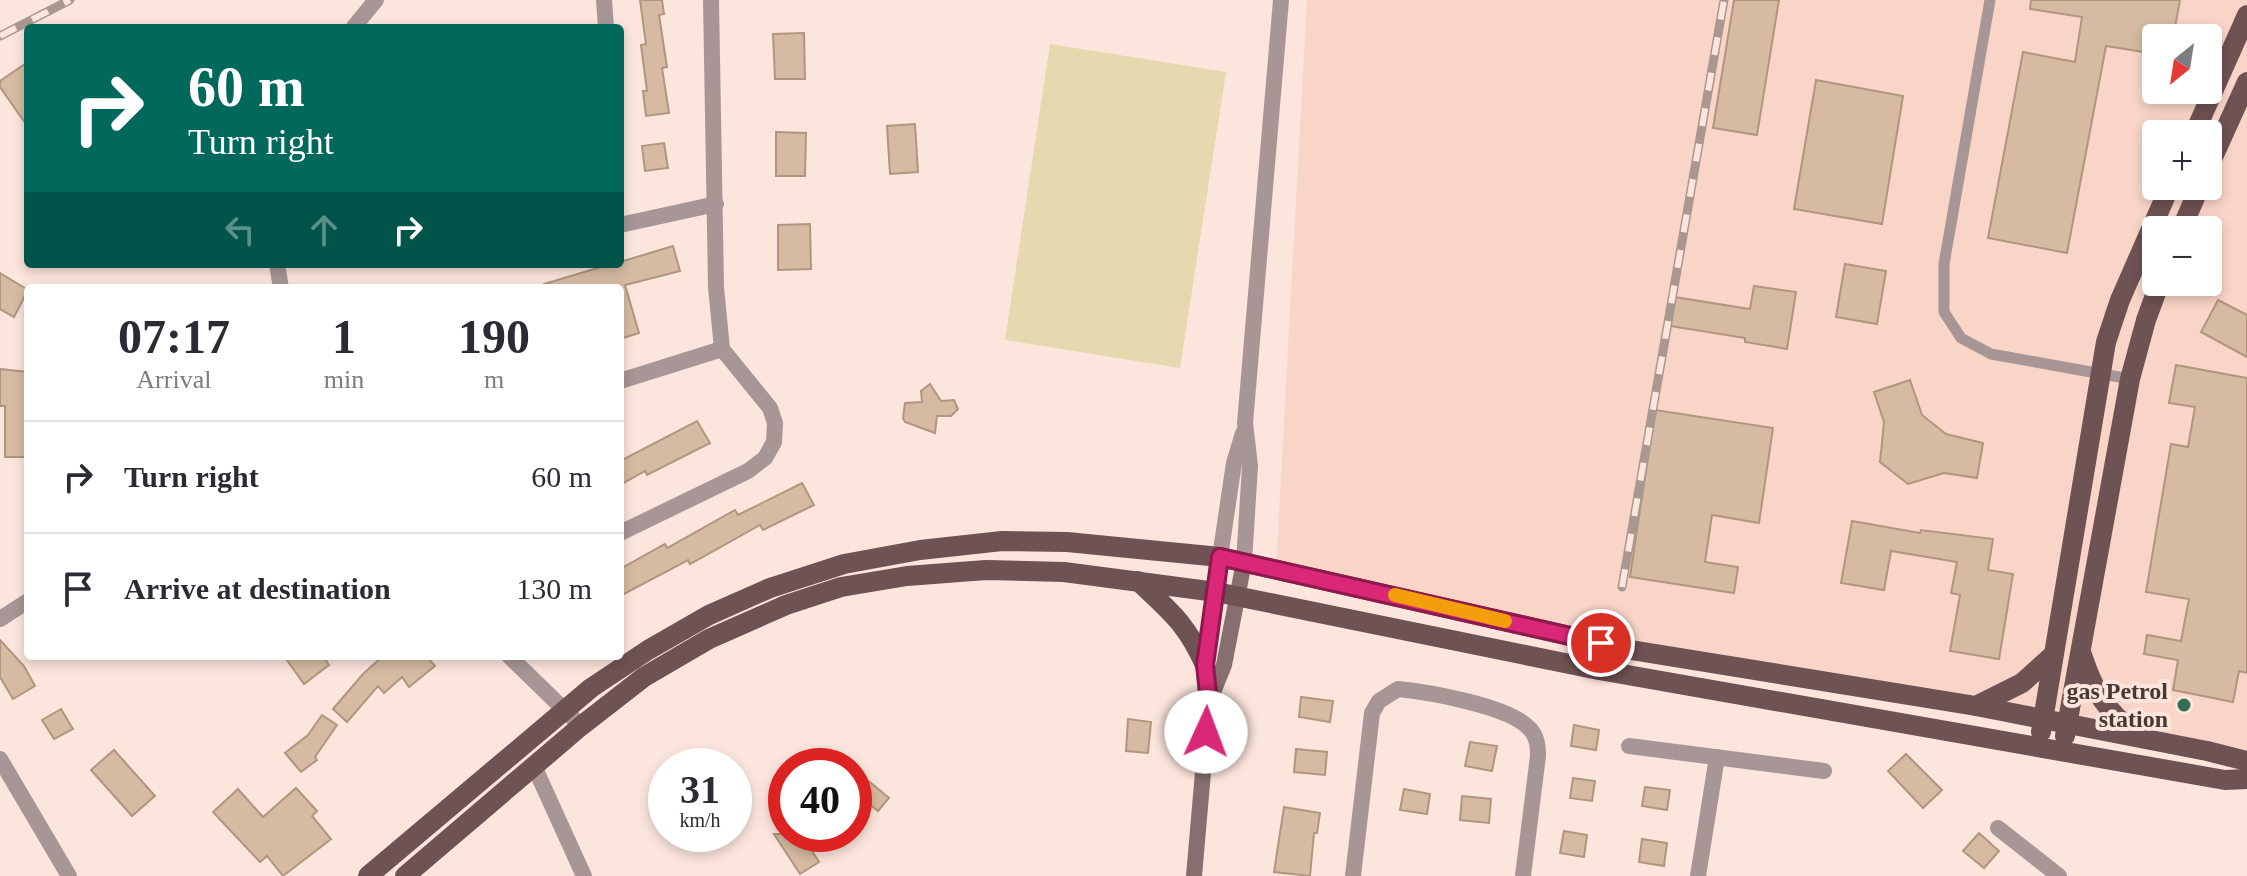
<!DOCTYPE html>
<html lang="en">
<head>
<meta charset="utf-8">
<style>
	:root { --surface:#fff; --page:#f2f2f3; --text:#2b2b33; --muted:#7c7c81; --line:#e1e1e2 }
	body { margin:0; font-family:"Times New Roman",serif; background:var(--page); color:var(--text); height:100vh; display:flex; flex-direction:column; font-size:30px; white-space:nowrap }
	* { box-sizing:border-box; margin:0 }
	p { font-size:26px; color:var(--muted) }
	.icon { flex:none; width:44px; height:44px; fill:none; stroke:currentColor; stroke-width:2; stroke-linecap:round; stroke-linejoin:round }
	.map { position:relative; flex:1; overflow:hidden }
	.details { position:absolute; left:24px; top:284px; width:600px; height:376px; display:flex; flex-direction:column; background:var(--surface); border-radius:8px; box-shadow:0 4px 12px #0003 }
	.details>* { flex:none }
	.hud { position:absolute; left:24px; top:24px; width:600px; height:244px; border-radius:8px; box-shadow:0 4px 12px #0003; background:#00695c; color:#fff; overflow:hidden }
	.needle { width:52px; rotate:210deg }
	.controls { position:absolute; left:2142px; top:24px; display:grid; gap:16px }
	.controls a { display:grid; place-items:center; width:80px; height:80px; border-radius:8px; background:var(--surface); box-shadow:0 4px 12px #0003; font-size:40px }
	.speed { position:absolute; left:648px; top:748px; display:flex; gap:16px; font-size:40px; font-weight:700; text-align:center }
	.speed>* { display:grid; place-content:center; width:104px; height:104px; border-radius:50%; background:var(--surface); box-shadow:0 4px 12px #0003; line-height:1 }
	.speed small { font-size:20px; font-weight:400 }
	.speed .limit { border:12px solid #d22; background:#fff; color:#111 }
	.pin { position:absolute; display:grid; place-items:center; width:68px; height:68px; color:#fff; margin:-34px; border:4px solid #fff; border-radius:50%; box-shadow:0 2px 8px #0007 }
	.me { position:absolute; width:88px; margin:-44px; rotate:2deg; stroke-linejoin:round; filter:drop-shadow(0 0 6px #0008) }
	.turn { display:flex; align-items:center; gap:28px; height:168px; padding:0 32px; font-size:36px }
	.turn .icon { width:104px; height:104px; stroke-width:2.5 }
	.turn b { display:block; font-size:56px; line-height:68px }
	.lanes { display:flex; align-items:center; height:76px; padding:0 32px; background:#0003; justify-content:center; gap:40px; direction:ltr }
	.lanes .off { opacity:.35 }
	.eta { display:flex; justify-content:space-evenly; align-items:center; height:136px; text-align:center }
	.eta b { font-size:48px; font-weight:700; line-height:56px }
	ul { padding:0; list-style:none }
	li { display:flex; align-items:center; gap:24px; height:112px; padding:0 32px; border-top:2px solid var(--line) }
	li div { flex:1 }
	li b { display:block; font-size:30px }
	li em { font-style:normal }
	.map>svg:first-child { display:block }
	.built { fill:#f9d5c7; fill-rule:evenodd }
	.green { fill:#e7d8af }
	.building { fill:#d6bba2; stroke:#b0967e; stroke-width:2 }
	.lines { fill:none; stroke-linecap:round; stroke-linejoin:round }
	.lane { stroke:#a89696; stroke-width:11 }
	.street { stroke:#a89696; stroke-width:16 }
	.secondary { stroke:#876e6f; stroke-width:16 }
	.primary { stroke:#6f5253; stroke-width:20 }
	.rail-casing { stroke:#aa9790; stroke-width:9 }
	.rail { stroke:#fce5dc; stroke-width:6; stroke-dasharray:18; stroke-linecap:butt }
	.route-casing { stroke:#8e194d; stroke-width:20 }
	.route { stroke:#db2777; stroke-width:14 }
	.slow { stroke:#f59e0b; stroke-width:14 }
	.poi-dot { fill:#366e55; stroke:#fce5dc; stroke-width:3 }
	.labels { text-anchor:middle; stroke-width:8; stroke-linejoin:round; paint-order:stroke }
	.poi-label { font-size:24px; font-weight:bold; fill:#473833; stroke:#fce5dc; text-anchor:end }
</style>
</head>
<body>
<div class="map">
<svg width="2247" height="876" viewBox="0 0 2247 876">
	<rect width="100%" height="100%" fill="#fce5dc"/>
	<path class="built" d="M 1307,0 L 2247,0 L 2247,761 L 1630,650 L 1276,568 ZM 2156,38 L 2208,38 L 2208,90 L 2156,90 ZM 2156,134 L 2208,134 L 2208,186 L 2156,186 ZM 2156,230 L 2208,230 L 2208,282 L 2156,282 Z"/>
	<path class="green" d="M 1050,44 L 1226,72 L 1180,368 L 1005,340 Z"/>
	<g class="building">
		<path d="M 640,0 L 662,0 L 664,14 L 659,15 L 667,67 L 662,68 L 669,113 L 646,116 L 643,91 L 647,91 L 641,45 L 646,44 Z"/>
		<path d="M 1734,0 L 1779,0 L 1757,135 L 1713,128 Z"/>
		<path d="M 2031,0 L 2180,0 L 2173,38 L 2156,38 L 2156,54 L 2106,46 L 2067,253 L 1988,238 L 2023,52 L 2075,62 L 2082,17 L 2030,9 Z"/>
		<path d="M 804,33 L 805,79 L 775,79 L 773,34 Z"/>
		<path d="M 28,62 L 28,127 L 0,87 L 0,81 Z"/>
		<path d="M 1816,80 L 1903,96 L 1882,224 L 1794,209 Z"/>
		<path d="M 915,124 L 918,172 L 890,174 L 887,126 Z"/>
		<path d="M 776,132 L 806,133 L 805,176 L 776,176 Z"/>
		<path d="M 664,143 L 668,168 L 645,171 L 642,146 Z"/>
		<path d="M 810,224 L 811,269 L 778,270 L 778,225 Z"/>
		<path d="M 673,246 L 680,271 L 625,285 L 639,333 L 620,339 L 620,288 L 545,288 L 544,284 L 611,264 L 620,264 L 620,262 Z"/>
		<path d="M 1845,264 L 1886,271 L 1877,324 L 1836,317 Z"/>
		<path d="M 0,273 L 28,290 L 14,317 L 0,309 Z"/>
		<path d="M 1754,286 L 1796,292 L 1787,349 L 1745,342 L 1745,338 L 1670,326 L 1674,297 L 1750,309 Z"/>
		<path d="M 2218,300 L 2247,315 L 2247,357 L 2201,332 Z"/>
		<path d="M 2176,365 L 2247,378 L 2247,673 L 2239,671 L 2233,702 L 2173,690 L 2178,660 L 2144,654 L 2147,635 L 2181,641 L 2189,599 L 2146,592 L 2171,444 L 2188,447 L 2195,407 L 2169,403 Z"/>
		<path d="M 0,369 L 28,372 L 28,457 L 5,457 L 5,406 L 0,406 Z"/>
		<path d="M 1910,380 L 1922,415 L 1946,434 L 1983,443 L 1977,478 L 1944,473 L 1908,484 L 1880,462 L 1884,422 L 1874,392 Z"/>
		<path d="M 930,384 L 941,401 L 954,400 L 958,409 L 951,416 L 937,416 L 935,433 L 905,422 L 903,418 L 905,403 L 922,402 L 921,391 Z"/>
		<path d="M 1655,410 L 1773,428 L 1759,523 L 1712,515 L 1705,562 L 1738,567 L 1734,593 L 1630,577 Z"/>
		<path d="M 697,421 L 710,443 L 647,475 L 645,471 L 620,485 L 620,461 Z"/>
		<path d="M 802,483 L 814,505 L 763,530 L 760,525 L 690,564 L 688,560 L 620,596 L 620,569 L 665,544 L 667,548 L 735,510 L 738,515 Z"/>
		<path d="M 1852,521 L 1920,533 L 1921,530 L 1993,539 L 1988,570 L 2013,574 L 1999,659 L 1950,651 L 1960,595 L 1951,593 L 1957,562 L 1891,551 L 1884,590 L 1841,583 Z"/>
		<path d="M 0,640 L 24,666 L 35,686 L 13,699 L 0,677 Z"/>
		<path d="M 284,656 L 323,656 L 329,665 L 304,684 Z"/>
		<path d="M 383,656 L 426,656 L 435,666 L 409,687 L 402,677 L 384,693 L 378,686 L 347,722 L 333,709 L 363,674 Z"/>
		<path d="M 1301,697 L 1333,701 L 1330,722 L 1299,717 Z"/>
		<path d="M 61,709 L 73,729 L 54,739 L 42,720 Z"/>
		<path d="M 322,715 L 337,725 L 315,757 L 317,760 L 301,772 L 285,753 L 308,735 Z"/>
		<path d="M 1128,719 L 1151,722 L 1148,753 L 1126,751 Z"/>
		<path d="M 1574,725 L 1599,730 L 1596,750 L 1571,746 Z"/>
		<path d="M 1470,742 L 1497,746 L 1492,771 L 1465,766 Z"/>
		<path d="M 1296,749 L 1327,752 L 1325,775 L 1294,772 Z"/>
		<path d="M 114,750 L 155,796 L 132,816 L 91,770 Z"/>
		<path d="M 1906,754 L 1942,790 L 1923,808 L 1888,771 Z"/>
		<path d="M 854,769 L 889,798 L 878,811 L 854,792 Z"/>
		<path d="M 1573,778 L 1595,781 L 1592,801 L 1570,798 Z"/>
		<path d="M 1645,787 L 1670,790 L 1667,810 L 1642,806 Z"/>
		<path d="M 296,788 L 317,811 L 312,816 L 331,839 L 283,876 L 267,856 L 260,862 L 213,812 L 238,789 L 263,817 Z"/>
		<path d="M 1404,789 L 1430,794 L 1427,814 L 1400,810 Z"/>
		<path d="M 1462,796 L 1491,799 L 1489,823 L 1460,820 Z"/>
		<path d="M 1284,807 L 1320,813 L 1317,833 L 1314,833 L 1310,876 L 1274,872 Z"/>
		<path d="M 1564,831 L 1587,835 L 1584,857 L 1560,853 Z"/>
		<path d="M 1979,833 L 1999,851 L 1984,868 L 1963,851 Z"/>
		<path d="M 774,834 L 801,834 L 819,862 L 800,874 Z"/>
		<path d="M 1642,839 L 1667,843 L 1664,866 L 1639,862 Z"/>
	</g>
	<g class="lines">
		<path class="lane" d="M 1990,0 L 1944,264 L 1944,312 L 1961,338 L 1991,354 L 2130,379"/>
		<g class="street">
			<path d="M 604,0 L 606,28"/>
			<path d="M 353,28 L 376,0"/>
			<path d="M 620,225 L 716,204"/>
			<path d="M 277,264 L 281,288"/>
			<path d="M 620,381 L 722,349"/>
			<path d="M 620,533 L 748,471 L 765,458 L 774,442 L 775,423 L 770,408 L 722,349 L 716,287 L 711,0"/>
			<path d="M 1220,557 L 1234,463 L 1243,433"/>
			<path d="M 1244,562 L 1250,466 L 1245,423 L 1281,0"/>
			<path d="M 0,619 L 28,601"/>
			<path d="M 509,656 L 581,726"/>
			<path d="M 1629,746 L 1824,771"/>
			<path d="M 0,759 L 69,876"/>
			<path d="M 534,766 L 584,876"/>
			<path d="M 1998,828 L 2059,876"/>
			<path d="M 1353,876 L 1372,713 L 1379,701 L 1398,689 C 1428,692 1509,706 1529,728 C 1537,736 1538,745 1538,756 L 1523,876"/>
			<path d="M 1698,876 L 1717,757"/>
		</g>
		<g class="secondary">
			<path d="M 1209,702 L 1224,665 L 1244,562"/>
			<path d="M 1194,876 L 1209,703 L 1205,665 L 1220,557"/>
		</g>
		<g class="primary">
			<path d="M 2194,134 L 2247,15"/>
			<path d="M 2208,168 L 2247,82"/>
			<path d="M 2181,230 L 2200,186"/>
			<path d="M 1138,581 C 1171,612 1186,623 1205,665"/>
			<path d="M 2082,655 C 2095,694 2105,709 2137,735"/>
			<path d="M 1976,706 L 2022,683 L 2052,656"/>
			<path d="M 2041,732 L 2106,342 L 2120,300 L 2170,186"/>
			<path d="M 2065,736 L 2130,379 L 2146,320 L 2160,282"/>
			<path d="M 368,876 L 591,688 L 648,650 L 709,615 L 770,588 L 844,564 L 920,550 L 1002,541 L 1067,542 L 1220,557 L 1631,650 L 1976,706 L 2207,751 L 2247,761"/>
			<path d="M 405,876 L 581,726 L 644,677 L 709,639 L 786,605 L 841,587 L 907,576 L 986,570 L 1064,572 L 1216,592 L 1599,670 L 2225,780 L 2247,779"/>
		</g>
		<g class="rail-casing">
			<g id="rail">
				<path d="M 0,36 L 70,0"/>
				<path d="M 1622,587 L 1724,0"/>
			</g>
		</g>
		<use href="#rail" class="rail"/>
	</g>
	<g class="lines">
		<g class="route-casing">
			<path id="route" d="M 1206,732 L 1209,703 L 1205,665 L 1220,557 L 1601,643"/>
		</g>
		<use href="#route" class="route"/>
		<path class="slow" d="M 1395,595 L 1505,621"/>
	</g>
	<circle class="poi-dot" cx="2184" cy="705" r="8"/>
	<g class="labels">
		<g class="poi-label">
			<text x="2168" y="699">gas Petrol<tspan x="2168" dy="28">station</tspan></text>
		</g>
	</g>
</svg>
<div class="controls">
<a><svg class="needle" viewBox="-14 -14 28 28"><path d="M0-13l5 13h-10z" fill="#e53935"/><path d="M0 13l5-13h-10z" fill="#7c7c81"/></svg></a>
<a>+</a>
<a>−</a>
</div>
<div class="speed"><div>31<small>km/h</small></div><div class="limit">40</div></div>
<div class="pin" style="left:1601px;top:643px;background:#d93025"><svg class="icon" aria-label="arrive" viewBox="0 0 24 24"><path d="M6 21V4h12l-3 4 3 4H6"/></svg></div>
<svg class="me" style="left:1206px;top:732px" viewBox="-20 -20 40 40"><circle r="19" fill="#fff"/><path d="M0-13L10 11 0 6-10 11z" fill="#db2777"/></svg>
<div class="hud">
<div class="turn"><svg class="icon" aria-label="right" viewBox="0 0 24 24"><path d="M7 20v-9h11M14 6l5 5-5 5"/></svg><div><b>60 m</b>Turn right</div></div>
<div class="lanes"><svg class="icon off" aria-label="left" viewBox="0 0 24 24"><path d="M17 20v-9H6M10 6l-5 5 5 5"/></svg><svg class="icon off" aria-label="ahead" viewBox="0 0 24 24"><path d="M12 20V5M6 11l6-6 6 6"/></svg><svg class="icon" aria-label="right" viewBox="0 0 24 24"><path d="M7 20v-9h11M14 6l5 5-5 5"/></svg></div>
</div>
<section class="details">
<div class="eta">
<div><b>07:17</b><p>Arrival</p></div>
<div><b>1</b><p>min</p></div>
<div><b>190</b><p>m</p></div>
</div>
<ul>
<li><svg class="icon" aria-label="right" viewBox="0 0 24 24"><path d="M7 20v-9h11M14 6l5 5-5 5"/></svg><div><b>Turn right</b></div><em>60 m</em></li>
<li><svg class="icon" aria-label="arrive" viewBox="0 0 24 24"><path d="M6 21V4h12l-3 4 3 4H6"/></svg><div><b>Arrive at destination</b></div><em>130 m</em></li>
</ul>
</section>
</div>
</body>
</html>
